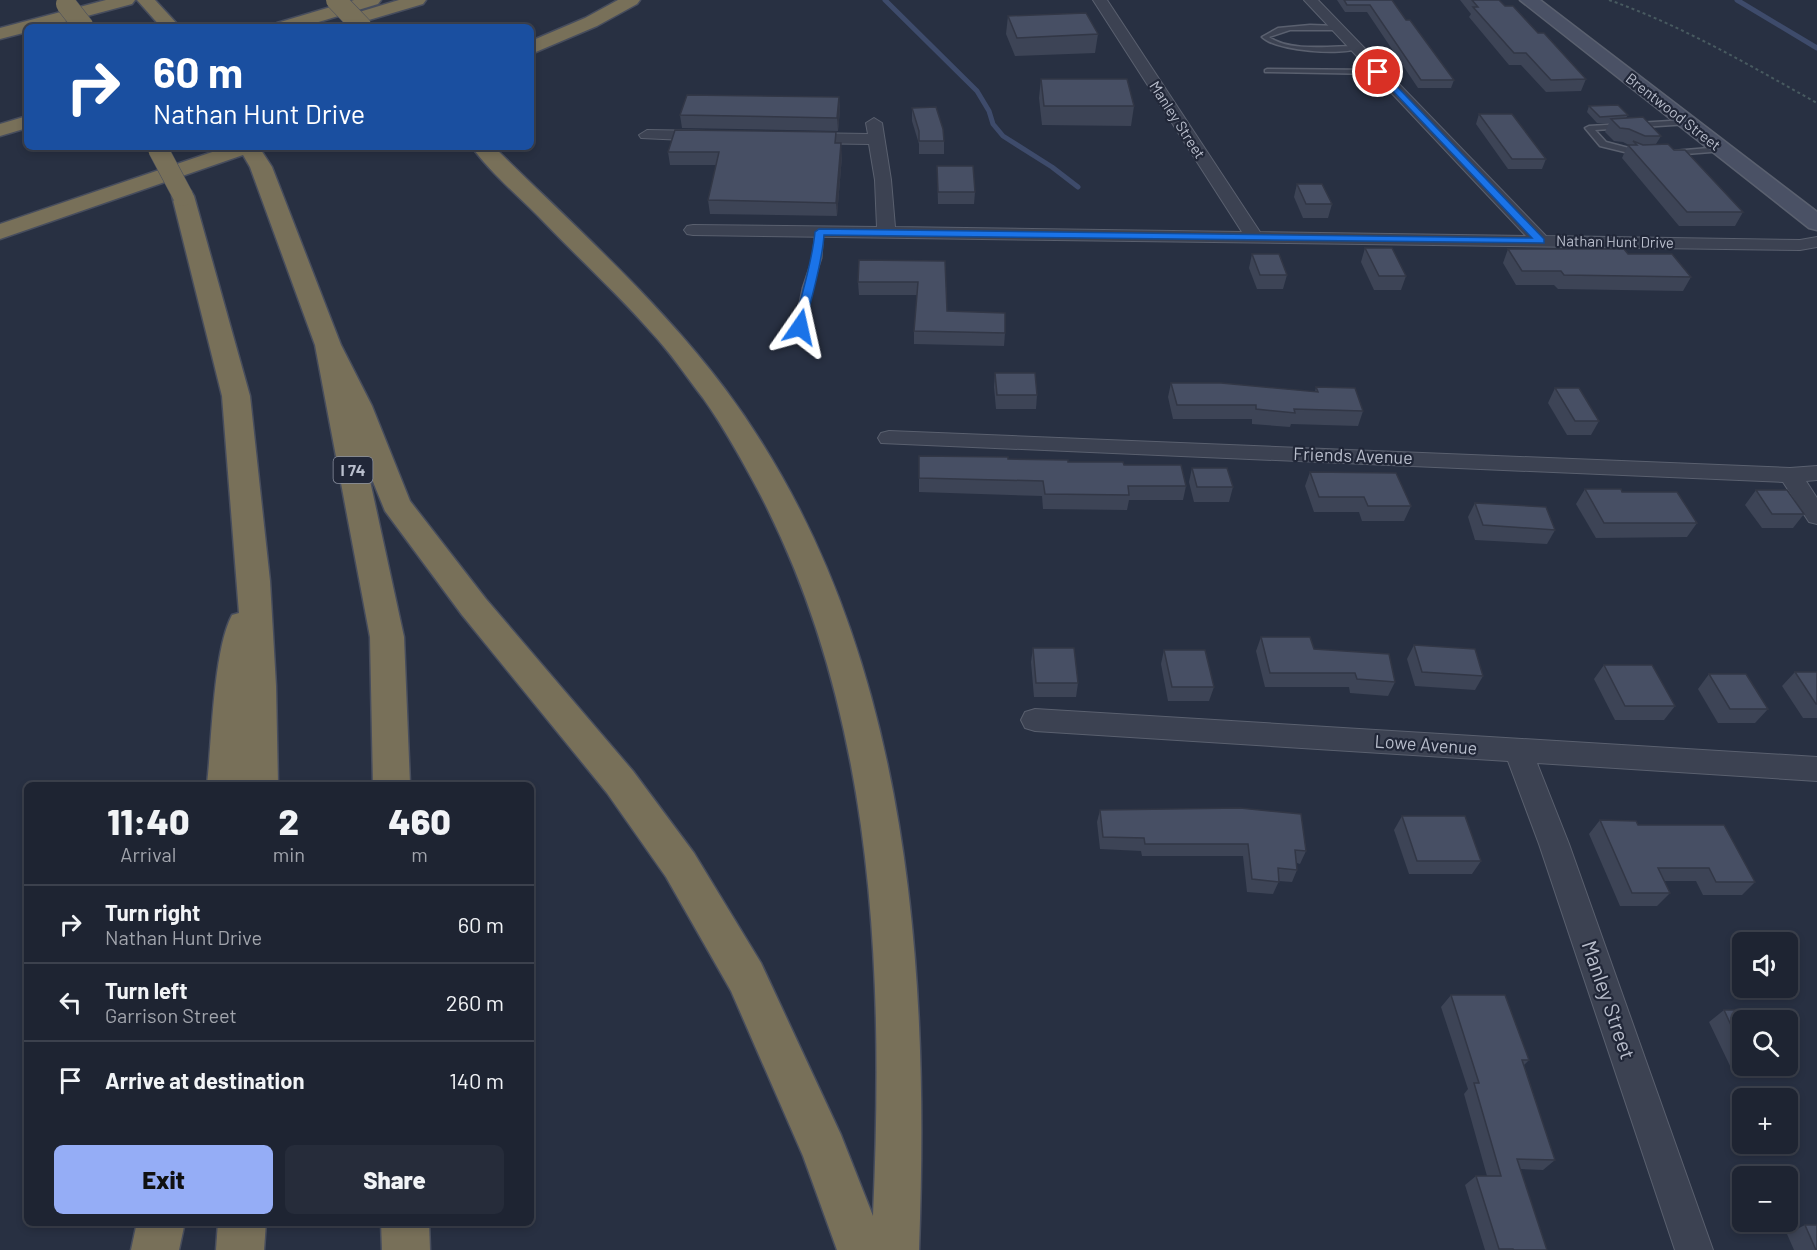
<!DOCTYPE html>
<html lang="en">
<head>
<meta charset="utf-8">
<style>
	:root { --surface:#1e2432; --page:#262c3a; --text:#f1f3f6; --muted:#a1a4ac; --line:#3c414d; --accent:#95adf6 }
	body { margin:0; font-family:Barlow,sans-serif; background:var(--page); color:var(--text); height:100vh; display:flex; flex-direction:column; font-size:22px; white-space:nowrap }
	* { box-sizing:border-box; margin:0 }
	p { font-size:20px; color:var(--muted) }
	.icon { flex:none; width:33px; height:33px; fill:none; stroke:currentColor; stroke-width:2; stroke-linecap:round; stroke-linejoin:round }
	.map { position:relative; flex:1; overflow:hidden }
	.drawer { position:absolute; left:24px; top:782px; width:510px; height:444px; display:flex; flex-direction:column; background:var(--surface); border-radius:9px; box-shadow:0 3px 9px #0003,0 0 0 2px var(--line) }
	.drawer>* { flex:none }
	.guide { position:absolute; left:24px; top:24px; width:510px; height:126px; border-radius:9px; box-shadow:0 3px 9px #0003,0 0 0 2px var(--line); background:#1a4fa0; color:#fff; overflow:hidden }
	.buttons { position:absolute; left:1732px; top:932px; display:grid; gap:12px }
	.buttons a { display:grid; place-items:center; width:66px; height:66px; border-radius:9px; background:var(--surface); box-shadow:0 3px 9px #0003,0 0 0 2px var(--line); font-size:30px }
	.pin { position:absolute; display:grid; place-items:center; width:51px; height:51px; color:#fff; margin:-26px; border:3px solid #fff; border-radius:50%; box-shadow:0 2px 6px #0007 }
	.me { position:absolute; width:66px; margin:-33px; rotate:11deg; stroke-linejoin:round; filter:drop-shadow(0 0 4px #0008) }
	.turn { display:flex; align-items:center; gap:21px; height:126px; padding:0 30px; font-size:27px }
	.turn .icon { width:78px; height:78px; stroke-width:2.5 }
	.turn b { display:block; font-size:42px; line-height:51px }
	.eta { display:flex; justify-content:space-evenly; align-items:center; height:102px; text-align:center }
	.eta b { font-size:36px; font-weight:800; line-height:42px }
	.cta { display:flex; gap:12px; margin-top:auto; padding:12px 30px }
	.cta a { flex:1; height:69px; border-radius:9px; background:var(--accent); color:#111; font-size:24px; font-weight:800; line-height:69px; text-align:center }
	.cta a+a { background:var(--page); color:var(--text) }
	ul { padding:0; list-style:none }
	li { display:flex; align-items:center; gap:18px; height:78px; padding:0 30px; border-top:2px solid var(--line) }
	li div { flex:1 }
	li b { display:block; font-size:22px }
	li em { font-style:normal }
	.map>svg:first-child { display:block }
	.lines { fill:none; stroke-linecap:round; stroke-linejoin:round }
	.stream { stroke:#3e4b6b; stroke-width:5 }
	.service-casing { stroke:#5a606f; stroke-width:3 }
	.minor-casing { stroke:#5a606f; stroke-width:2 }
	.secondary-casing { stroke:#5a606f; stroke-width:3 }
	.motorway-casing { stroke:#474d5d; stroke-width:3 }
	.path { stroke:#485a60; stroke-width:2; stroke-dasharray:3 3; stroke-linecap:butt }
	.service { fill:#3c4252; fill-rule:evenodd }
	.minor { fill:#3c4252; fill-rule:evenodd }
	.secondary { fill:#4a5165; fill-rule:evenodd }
	.motorway { fill:#787059; fill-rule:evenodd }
	.motorway-bridge-casing { stroke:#474d5d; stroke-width:21; stroke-linecap:butt }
	.motorway-bridge { stroke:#787059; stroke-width:20 }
	.wall { fill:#3d4456 }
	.shaded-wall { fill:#323746 }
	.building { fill:#474f64; stroke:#323746; stroke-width:1.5 }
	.route { fill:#1a73e8; stroke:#114b97; stroke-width:1.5 }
	.labels { text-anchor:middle; stroke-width:4.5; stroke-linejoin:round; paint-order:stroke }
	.far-street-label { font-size:15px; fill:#b9becc; stroke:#212738 }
	.shield { fill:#212738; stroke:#8b91a0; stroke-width:1.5 }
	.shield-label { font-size:16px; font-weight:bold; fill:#b9becc }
	.street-label { font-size:18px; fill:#b9becc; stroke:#212738 }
	.near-street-label { font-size:21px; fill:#b9becc; stroke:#212738 }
</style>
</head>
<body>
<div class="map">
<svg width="1817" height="1250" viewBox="0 0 1817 1250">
	<rect width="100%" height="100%" fill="#283042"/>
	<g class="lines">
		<g class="stream">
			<path d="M 885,0 L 977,91 L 989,111 L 993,124 L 1003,136 L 1052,167 L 1078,187"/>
			<path d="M 1737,0 L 1817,48"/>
		</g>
		<g class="service-casing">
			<g id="service">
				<path d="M 1310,25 L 1338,26 L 1341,28 L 1338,30 L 1290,30 L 1269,37 C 1289,52 1332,46 1356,46 L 1359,48 C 1343,56 1276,51 1262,37 L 1278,28 Z"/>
				<path d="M 1267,69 L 1378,70 L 1381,72 L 1378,74 L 1265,72 L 1265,70 Z"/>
				<path d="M 1686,120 L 1689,120 L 1689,124 L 1595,130 L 1606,142 L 1644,152 L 1644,156 L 1641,156 L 1600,146 L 1585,128 L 1589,126 Z"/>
				<path d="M 1721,147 L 1724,147 L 1724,151 L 1673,155 L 1669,153 L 1673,151 Z"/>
				<path d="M 816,230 L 823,232 L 821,258 L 811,288 L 805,327 L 800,330 L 795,327 L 803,288 L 813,258 Z"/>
			</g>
		</g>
		<g class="minor-casing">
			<g id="minor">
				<path d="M 1093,0 L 1107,0 L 1260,232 L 1526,236 L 1304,0 L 1318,0 L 1546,236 L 1800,240 L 1817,237 L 1817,247 L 1800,250 L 693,235 L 687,234 L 684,230 L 687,226 L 693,225 L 877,227 L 875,180 L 869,144 L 803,143 L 795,138 L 803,133 L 868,134 L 866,123 L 874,118 L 882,123 L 891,180 L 895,227 L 1242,232 Z"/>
				<path d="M 647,130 L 707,131 L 715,136 L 707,141 L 641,138 L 639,135 Z"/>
				<path d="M 889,431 L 1790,468 L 1817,466 L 1817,480 L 1806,481 L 1817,498 L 1817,524 L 1809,522 L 1783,482 L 881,443 L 878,438 L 881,433 Z"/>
				<path d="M 1035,709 L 1817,757 L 1817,781 L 1537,763 L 1569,844 L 1713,1250 L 1675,1250 L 1539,844 L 1508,761 L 1035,731 L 1025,728 L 1021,720 L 1025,712 Z"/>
			</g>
		</g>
		<g class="secondary-casing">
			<path id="secondary" d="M 1520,0 L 1540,0 L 1817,212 L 1817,230 L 1809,228 Z"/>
		</g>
		<g class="motorway-casing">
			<g id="motorway">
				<path d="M 106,0 L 135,0 L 132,4 L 46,27 L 27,27 L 27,32 L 0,39 L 0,28 Z"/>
				<path d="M 137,0 L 155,0 L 180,27 L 161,27 Z"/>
				<path d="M 354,0 L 381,0 L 378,4 L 302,27 L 274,27 L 277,23 Z"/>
				<path d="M 399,0 L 426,0 L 423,4 L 352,25 L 346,24 L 343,20 L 346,16 Z"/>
				<path d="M 618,0 L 640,0 L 637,4 L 597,26 L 531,54 L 531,41 L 585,18 Z"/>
				<path d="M 27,116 L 27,128 L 0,136 L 0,124 Z"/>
				<path d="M 227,147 L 259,147 L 272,167 L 341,345 L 372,406 L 410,501 L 486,599 L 633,771 L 694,853 L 761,963 L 841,1135 L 873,1216 C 884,972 875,718 761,496 C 743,462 725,429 703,398 C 686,376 670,352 651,332 C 616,292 575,255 538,216 C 516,194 490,172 472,147 L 494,147 C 573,225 658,300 725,389 C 908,634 930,955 919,1250 L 837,1250 L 803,1156 L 731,991 L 666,877 L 607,793 L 462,615 L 385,511 L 367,467 L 404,637 L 410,784 L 373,784 L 370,637 L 315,345 L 250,167 L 243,155 L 0,239 L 0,224 Z"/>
				<path d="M 183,189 L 191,191 L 194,196 L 250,396 L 270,581 L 276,686 L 278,784 L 207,784 C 212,741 213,651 232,615 L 239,613 L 222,396 L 172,196 L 175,191 Z"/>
				<path d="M 137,1222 L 185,1222 L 179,1250 L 131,1250 Z"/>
				<path d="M 218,1222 L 266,1222 L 264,1250 L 216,1250 Z"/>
				<path d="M 381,1222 L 429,1222 L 430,1250 L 382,1250 Z"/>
			</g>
		</g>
		<path class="path" d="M 1609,0 C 1683,26 1749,65 1817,103"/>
		<use href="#service" class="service"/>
		<use href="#minor" class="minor"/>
		<use href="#secondary" class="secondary"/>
		<use href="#motorway" class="motorway"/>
		<g class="motorway-bridge-casing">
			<g id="motorway-bridge">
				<path d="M 336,0 L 362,27"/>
				<path d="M 66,4 L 84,27"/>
				<path d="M 158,149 L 183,196"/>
			</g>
		</g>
		<use href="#motorway-bridge" class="motorway-bridge"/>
	</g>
	<g class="wall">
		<path d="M 1337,0 L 1392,0 L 1406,20 L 1454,80 L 1451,88 L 1418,88 L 1367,12 L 1345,12 Z"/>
		<path d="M 1460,0 L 1499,0 L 1505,6 L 1538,33 L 1586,79 L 1581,91 L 1546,92 L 1521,65 L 1509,65 L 1469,17 L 1471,14 Z"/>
		<path d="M 1008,16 L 1098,34 L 1095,53 L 1015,56 L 1006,34 Z"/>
		<path d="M 1041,79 L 1134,106 L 1131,126 L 1042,125 L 1039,98 Z"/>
		<path d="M 839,97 L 840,110 L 838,131 L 682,128 L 680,115 Z"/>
		<path d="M 1589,106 L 1628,115 L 1626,118 L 1661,136 L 1656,144 L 1674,150 L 1743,212 L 1735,226 L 1679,226 L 1622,158 L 1628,145 L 1629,145 L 1623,142 L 1614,141 L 1605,132 L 1609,123 L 1597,123 L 1587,112 Z"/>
		<path d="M 912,108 L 944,141 L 944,154 L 919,154 L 919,144 L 912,121 Z"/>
		<path d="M 1479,114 L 1546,159 L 1542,169 L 1508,169 L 1476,124 Z"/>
		<path d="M 836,132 L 836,143 L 842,156 L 837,216 L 710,214 L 708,200 L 716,165 L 670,165 L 668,152 Z"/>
		<path d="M 937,166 L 975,192 L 974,204 L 938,204 Z"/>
		<path d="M 1297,184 L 1332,204 L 1328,218 L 1303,218 L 1294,197 Z"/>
		<path d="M 1365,248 L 1406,276 L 1401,290 L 1374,290 L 1361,262 Z"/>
		<path d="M 1508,249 L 1628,254 L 1691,277 L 1683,291 L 1558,289 L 1554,285 L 1516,285 L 1503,263 Z"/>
		<path d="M 1252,254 L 1287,275 L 1283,289 L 1257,289 L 1249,268 Z"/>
		<path d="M 945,261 L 947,311 L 1005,333 L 1004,346 L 914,344 L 914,331 L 917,295 L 859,295 L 858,282 Z"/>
		<path d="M 995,373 L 1037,395 L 1036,409 L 996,409 L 994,387 Z"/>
		<path d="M 1171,383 L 1315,392 L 1316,387 L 1363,411 L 1358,426 L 1291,424 L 1290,427 L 1252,424 L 1252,419 L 1173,419 L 1168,397 Z"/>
		<path d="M 1555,388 L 1599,421 L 1591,435 L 1567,435 L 1548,403 Z"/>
		<path d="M 919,456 L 1124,465 L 1186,486 L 1183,500 L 1129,500 L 1127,510 L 1043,509 L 1042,496 L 919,492 Z"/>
		<path d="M 1192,468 L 1233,487 L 1229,502 L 1194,502 L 1189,482 Z"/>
		<path d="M 1310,472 L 1411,506 L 1404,521 L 1362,521 L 1359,512 L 1314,512 L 1305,486 Z"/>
		<path d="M 1585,489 L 1622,492 L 1697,523 L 1687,537 L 1596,538 L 1576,504 Z"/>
		<path d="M 1756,490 L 1804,514 L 1793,528 L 1762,528 L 1745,505 Z"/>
		<path d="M 1475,503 L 1555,530 L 1547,544 L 1475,540 L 1468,517 Z"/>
		<path d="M 1261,637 L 1314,649 L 1395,682 L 1388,696 L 1350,693 L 1349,687 L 1265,687 L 1256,651 Z"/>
		<path d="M 1414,645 L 1483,676 L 1475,690 L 1415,686 L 1407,659 Z"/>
		<path d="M 1033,648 L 1078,683 L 1076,697 L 1034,697 L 1031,662 Z"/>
		<path d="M 1164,650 L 1214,687 L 1209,701 L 1168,701 L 1161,664 Z"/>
		<path d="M 1604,665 L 1675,706 L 1664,720 L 1615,720 L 1594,679 Z"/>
		<path d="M 1795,672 L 1817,672 L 1817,718 L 1803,718 L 1782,686 Z"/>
		<path d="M 1709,674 L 1768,709 L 1755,723 L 1718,723 L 1698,689 Z"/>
		<path d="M 1100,810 L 1306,851 L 1300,864 L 1297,863 L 1297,870 L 1292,882 L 1279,881 L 1273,894 L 1247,892 L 1243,856 L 1142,856 L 1141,851 L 1100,849 L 1097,822 Z"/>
		<path d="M 1402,816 L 1481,861 L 1472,874 L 1409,874 L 1394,830 Z"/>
		<path d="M 1600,820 L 1638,825 L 1755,882 L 1742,895 L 1703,895 L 1696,881 L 1664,881 L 1670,893 L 1657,906 L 1620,906 L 1589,834 Z"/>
		<path d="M 1451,995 L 1529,1060 L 1524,1065 L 1555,1160 L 1543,1170 L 1520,1169 L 1547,1250 L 1485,1250 L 1465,1185 L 1476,1176 L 1487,1176 L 1464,1094 L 1468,1089 L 1441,1007 Z"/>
		<path d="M 1724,1010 L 1743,1020 L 1743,1065 L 1785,1065 L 1778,1070 L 1732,1070 L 1709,1022 Z"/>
		<path d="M 1805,1225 L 1817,1250 L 1794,1250 L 1787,1234 Z"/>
	</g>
	<g class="shaded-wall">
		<path d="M 839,97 L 840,110 L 838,131 L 837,118 Z"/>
		<path d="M 841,143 L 842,156 L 837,216 L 836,203 Z"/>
	</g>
	<g class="building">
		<path d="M 1344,0 L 1392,0 L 1406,20 L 1410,20 L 1454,80 L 1421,80 L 1370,5 L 1347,5 Z"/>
		<path d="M 1472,0 L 1499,0 L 1505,6 L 1513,6 L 1538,33 L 1544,33 L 1586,79 L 1551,80 L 1526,53 L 1514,53 L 1473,7 L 1478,7 Z"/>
		<path d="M 1086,13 L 1098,34 L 1017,38 L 1008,16 Z"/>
		<path d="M 1041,79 L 1127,79 L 1134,106 L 1044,106 Z"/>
		<path d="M 687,95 L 839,97 L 837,118 L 680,115 Z"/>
		<path d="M 1618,105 L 1628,115 L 1600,117 L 1589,106 Z"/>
		<path d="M 936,107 L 943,129 L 944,141 L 919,141 L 919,131 L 912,108 Z"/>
		<path d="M 1479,114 L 1512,114 L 1546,159 L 1512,159 Z"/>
		<path d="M 1643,117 L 1661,136 L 1645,136 L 1629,129 L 1620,128 L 1611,119 Z"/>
		<path d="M 675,130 L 836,132 L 835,143 L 841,143 L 836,203 L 708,200 L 719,152 L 668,152 Z"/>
		<path d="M 1633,141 L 1643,145 L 1668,144 L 1674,150 L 1685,150 L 1743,212 L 1687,212 L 1628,145 L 1637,145 Z"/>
		<path d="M 937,166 L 973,166 L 975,192 L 938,192 Z"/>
		<path d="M 1297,184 L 1322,184 L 1332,204 L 1306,204 Z"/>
		<path d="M 1365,248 L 1392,248 L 1406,276 L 1379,276 Z"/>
		<path d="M 1508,249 L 1624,249 L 1628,254 L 1672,254 L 1691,277 L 1564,275 L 1561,271 L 1522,271 Z"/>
		<path d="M 1252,254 L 1279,254 L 1287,275 L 1260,275 Z"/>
		<path d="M 859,260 L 945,261 L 947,311 L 1005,313 L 1005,333 L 914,331 L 918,282 L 858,282 Z"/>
		<path d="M 995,373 L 1035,373 L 1037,395 L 997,395 Z"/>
		<path d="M 1171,383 L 1221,383 L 1318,392 L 1316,387 L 1355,388 L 1363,411 L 1294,409 L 1295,413 L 1256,409 L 1256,405 L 1177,405 Z"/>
		<path d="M 1555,388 L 1579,388 L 1599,421 L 1575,421 Z"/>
		<path d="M 919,456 L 1008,457 L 1008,459 L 1068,460 L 1068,462 L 1123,462 L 1124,465 L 1181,465 L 1186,486 L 1128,486 L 1129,495 L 1045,494 L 1043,481 L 919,478 Z"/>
		<path d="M 1192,468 L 1227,468 L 1233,487 L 1197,487 Z"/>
		<path d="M 1310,472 L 1396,473 L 1411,506 L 1368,506 L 1364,497 L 1319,497 Z"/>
		<path d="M 1585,489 L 1621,489 L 1622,492 L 1677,492 L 1697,523 L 1604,523 Z"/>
		<path d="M 1756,490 L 1787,490 L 1804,514 L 1772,514 Z"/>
		<path d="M 1475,503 L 1546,507 L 1555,530 L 1483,525 Z"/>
		<path d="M 1261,637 L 1310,637 L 1314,649 L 1389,654 L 1395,682 L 1357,679 L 1355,673 L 1270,673 Z"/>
		<path d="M 1414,645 L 1475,649 L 1483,676 L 1422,672 Z"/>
		<path d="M 1033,648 L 1074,648 L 1078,683 L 1036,683 Z"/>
		<path d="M 1164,650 L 1205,650 L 1214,687 L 1172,687 Z"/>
		<path d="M 1604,665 L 1652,665 L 1675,706 L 1625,706 Z"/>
		<path d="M 1795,672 L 1817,672 L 1817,704 L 1816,704 Z"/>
		<path d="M 1709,674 L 1746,674 L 1768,709 L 1730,709 Z"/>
		<path d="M 1240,808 L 1301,814 L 1306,851 L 1295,850 L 1297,870 L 1278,868 L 1279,882 L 1252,879 L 1248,844 L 1145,844 L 1144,838 L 1103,837 L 1100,810 Z"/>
		<path d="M 1402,816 L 1465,816 L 1481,861 L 1417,861 Z"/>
		<path d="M 1600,820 L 1636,821 L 1638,825 L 1724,825 L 1755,882 L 1716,882 L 1709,868 L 1658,868 L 1670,893 L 1632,893 Z"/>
		<path d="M 1451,995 L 1505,995 L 1529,1060 L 1522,1060 L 1555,1160 L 1517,1159 L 1547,1250 L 1514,1250 L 1513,1249 L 1499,1249 L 1476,1176 L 1501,1176 L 1474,1083 L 1479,1083 Z"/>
		<path d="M 1724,1010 L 1769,1010 L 1774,1020 L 1743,1020 L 1743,1051 Z"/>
		<path d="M 1788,1047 L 1794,1059 L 1788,1059 Z"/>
		<path d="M 1805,1225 L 1817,1225 L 1817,1250 L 1816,1250 Z"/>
	</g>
	<path class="route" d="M 1376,70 L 1381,70 L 1544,239 L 1544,243 L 824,235 C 822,266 811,296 805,327 L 800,330 L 794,327 C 801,295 812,264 815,232 L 819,229 L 1532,238 L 1376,73 Z"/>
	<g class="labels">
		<g class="far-street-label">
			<text transform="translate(1673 112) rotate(38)" y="5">Brentwood Street</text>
			<text transform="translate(1177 120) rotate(57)" y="5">Manley Street</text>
			<text transform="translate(1615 242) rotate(1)" y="5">Nathan Hunt Drive</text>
		</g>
		<rect class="shield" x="333.5" y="457" width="39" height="26" rx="4.5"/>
		<g class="shield-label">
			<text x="353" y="476">I 74</text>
		</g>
		<g class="street-label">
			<text transform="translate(1353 456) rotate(2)" y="6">Friends Avenue</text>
			<text transform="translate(1426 745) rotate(4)" y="6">Lowe Avenue</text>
		</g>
		<g class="near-street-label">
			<text transform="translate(1608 1000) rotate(71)" y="7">Manley Street</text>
		</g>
	</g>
</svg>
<div class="buttons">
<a><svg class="icon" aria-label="sound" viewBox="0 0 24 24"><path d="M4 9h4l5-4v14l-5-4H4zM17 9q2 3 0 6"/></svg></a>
<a><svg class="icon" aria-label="search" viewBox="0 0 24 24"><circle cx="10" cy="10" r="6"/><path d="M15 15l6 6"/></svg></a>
<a>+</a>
<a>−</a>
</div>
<div class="pin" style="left:1378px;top:72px;background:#d93025"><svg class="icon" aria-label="arrive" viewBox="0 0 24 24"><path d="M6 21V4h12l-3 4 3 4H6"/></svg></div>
<svg class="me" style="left:800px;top:327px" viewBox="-20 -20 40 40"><path d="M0-17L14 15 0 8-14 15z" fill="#1a73e8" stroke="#fff" stroke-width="4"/></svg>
<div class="guide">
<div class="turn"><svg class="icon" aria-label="right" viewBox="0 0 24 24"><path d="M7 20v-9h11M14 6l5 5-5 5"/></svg><div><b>60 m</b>Nathan Hunt Drive</div></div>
</div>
<section class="drawer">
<div class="eta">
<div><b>11:40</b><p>Arrival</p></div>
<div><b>2</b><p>min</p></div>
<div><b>460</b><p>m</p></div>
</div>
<ul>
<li><svg class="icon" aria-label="right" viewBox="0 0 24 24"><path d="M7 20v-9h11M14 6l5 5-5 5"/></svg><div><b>Turn right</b><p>Nathan Hunt Drive</p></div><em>60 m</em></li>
<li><svg class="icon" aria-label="left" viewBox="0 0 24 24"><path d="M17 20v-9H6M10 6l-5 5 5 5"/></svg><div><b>Turn left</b><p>Garrison Street</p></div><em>260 m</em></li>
<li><svg class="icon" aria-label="arrive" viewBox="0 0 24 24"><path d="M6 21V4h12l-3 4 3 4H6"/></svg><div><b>Arrive at destination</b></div><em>140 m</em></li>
</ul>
<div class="cta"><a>Exit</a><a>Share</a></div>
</section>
</div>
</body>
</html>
